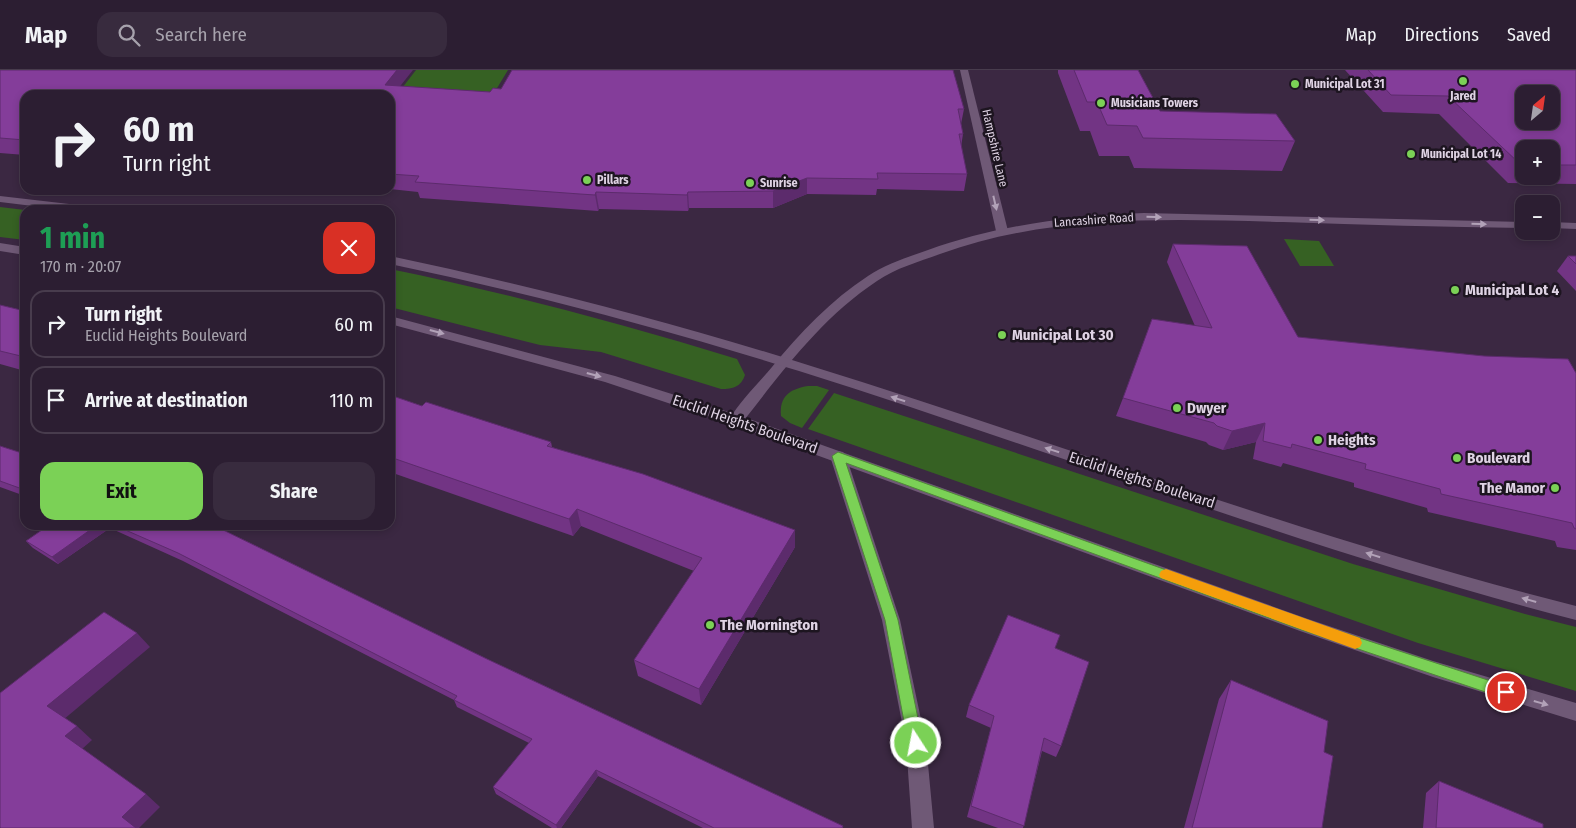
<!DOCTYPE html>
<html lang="en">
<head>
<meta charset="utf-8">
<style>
	:root { --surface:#2c1e32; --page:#382b3e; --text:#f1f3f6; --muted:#a6a2ac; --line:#483c4d; --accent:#7bd156 }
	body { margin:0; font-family:"Fira Sans Condensed",sans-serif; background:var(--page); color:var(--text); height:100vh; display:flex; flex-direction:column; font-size:19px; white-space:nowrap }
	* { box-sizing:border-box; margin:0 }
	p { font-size:16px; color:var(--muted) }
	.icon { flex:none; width:28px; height:28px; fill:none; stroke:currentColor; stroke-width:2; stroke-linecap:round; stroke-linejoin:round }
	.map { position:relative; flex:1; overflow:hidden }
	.side { position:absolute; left:20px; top:135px; width:375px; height:325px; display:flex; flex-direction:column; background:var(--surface); border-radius:15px; box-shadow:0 2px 8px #0003,0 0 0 1px var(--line) }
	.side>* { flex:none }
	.top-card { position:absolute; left:20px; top:20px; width:375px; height:105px; border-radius:15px; box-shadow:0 2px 8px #0003,0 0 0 1px var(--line); background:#2c1e32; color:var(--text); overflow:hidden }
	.needle { width:32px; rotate:29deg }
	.fabs { position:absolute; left:1515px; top:15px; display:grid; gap:10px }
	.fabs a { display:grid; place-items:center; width:45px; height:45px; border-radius:10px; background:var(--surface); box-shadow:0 2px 8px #0003,0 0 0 1px var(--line); font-size:25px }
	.pin { position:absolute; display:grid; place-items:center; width:42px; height:42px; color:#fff; margin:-21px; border:2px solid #fff; border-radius:50%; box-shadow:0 1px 5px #0007 }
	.me { position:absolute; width:55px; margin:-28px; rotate:349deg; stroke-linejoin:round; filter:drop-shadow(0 0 4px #0008) }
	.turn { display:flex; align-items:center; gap:18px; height:105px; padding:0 20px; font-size:22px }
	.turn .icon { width:65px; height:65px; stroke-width:2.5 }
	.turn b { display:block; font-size:35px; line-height:42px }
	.round { display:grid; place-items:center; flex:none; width:52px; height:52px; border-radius:15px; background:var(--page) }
	.overview { display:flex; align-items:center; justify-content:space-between; height:85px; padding:0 20px }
	h1 { font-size:30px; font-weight:700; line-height:38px; color:#1e9e55 }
	.primary-button { display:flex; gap:10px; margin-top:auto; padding:10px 20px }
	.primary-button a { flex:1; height:58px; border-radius:15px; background:var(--accent); color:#111; font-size:20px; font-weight:700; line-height:58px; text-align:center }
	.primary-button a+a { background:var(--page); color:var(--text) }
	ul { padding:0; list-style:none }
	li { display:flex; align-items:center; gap:15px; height:68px; margin:0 10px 8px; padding:0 10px; border:2px solid var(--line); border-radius:15px }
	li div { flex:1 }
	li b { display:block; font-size:19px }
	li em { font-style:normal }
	header { display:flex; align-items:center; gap:30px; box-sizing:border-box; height:70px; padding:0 25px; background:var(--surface); border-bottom:1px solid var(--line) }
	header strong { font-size:24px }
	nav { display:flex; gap:28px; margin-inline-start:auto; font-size:18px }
	.search { width:350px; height:45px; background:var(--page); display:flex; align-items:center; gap:12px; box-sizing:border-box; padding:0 18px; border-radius:15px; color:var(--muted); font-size:19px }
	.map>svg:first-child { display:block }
	.green { fill:#366123 }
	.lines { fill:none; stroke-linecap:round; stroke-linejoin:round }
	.lane { fill:#6f5976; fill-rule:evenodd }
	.street { fill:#6f5976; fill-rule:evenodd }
	.secondary { fill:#6f5976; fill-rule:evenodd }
	.wall { fill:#723484; fill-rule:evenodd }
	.shaded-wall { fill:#5c2b6c }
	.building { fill:#843d9a; stroke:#5c2b6c; fill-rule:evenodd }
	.oneway { fill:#b2a2b8 }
	.route { fill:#7bd156; stroke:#508838 }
	.slow { fill:#f59e0b }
	.poi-dot { fill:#7bd156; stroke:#1d1520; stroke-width:2 }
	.labels { text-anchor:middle; stroke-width:5; stroke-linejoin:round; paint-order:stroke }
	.far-poi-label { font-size:12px; font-weight:bold; fill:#dfd3e4; stroke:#1d1520; text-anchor:start }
	.far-street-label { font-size:12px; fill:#dfd3e4; stroke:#1d1520 }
	.poi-label { font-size:15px; font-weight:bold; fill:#dfd3e4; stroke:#1d1520; text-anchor:start }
	.street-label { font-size:15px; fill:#dfd3e4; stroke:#1d1520 }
</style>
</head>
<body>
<header>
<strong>Map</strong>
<div class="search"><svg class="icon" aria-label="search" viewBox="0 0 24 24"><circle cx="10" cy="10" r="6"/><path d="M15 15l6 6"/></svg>Search here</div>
<nav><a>Map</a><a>Directions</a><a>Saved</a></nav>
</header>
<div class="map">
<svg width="1576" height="758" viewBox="0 0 1576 758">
	<rect width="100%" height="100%" fill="#3b2842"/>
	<g class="green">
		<path d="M 416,0 L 508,0 L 488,33 L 392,31 Z"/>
		<path d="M 0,137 L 25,140 L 25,170 L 0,167 Z"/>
		<path d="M 1284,169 L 1319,171 L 1334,196 L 1300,196 Z"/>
		<path d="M 390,199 C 507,223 622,254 737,289 L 745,305 C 741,317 733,319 721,319 L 601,282 L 540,275 L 390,237 Z"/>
		<path d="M 808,316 L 817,316 L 829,320 L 802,358 L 790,353 L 781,346 C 779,326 790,319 808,316 Z"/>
		<path d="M 834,323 L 1353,494 L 1525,544 L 1576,557 L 1576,621 L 1418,573 L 808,359 Z"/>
	</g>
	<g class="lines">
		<path class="lane" d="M 960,0 L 968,0 L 1008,161 L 1006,163 L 1002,164 L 996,161 Z"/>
		<g class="street">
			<path d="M 1144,143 L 1524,152 L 1524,158 C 1444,157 1364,155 1283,152 C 1167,149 1051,144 940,184 C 918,192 896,198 877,211 C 821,248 782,302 741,354 L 731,354 L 729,350 C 740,331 758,314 772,297 C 800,263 831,230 868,206 C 886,194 908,187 928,180 C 998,155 1069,146 1144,143 Z"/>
			<path d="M 1551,152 L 1576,153 L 1576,159 L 1551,158 Z"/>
			<path d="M 838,381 L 843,382 L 846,386 L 900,550 L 926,673 L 934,758 L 912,758 L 906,673 L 882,550 L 830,386 L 833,382 Z"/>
		</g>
		<g class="secondary">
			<path d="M 0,126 L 95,137 L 101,140 L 66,140 L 0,132 Z"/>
			<path d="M 0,173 L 25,177 L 25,185 L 0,181 Z"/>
			<path d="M 390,186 C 532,216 672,252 811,296 C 1066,375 1317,471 1576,536 L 1576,550 C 1313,482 1059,383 799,301 C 664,259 528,223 390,194 Z"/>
			<path d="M 390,246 L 615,306 L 741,346 L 1308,549 L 1433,591 L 1576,633 L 1576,651 L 1433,607 L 1300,561 L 731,354 L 605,312 L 390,254 Z"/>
		</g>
	</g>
	<g class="wall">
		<path d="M 0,0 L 400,16 L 490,22 L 964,39 L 961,54 L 963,64 L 961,77 L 967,104 L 964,121 L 877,119 L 876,125 L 807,124 L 773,138 L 689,138 L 688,141 L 599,139 L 598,141 L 420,128 L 418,122 L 390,119 L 390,25 L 25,25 L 25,85 L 0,83 Z"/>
		<path d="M 1058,0 L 1138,0 L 1160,41 L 1295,71 L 1282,101 L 1134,98 L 1129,86 L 1099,86 L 1090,61 L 1080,61 L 1058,3 Z"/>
		<path d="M 1345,0 L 1576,0 L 1576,114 L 1508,113 L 1439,44 L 1383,42 ZM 1524,79 L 1551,79 L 1551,106 L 1524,106 Z"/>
		<path d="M 1173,174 L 1298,267 L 1576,303 L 1576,480 L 1557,477 L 1555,471 L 1428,442 L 1427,438 L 1354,417 L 1354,413 L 1283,393 L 1281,397 L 1253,389 L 1256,372 L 1223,380 L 1209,375 L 1206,372 L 1116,346 L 1123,328 L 1195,256 L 1167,192 Z"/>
		<path d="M 1568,186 L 1576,186 L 1576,221 L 1557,201 Z"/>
		<path d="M 0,235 L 25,241 L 25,301 L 0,294 Z"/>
		<path d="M 390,325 L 422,336 L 551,372 L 552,377 L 795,477 L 701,635 L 638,606 L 634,590 L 694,501 L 581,456 L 573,466 L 390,402 Z"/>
		<path d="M 0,376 L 25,384 L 25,426 L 0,417 Z"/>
		<path d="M 49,455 L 213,455 L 487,589 L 843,756 L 843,758 L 703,758 L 598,706 L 561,758 L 552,758 L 496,724 L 493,717 L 529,673 L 457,637 L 454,630 L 183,491 L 110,458 L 58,494 L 33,478 L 26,471 Z"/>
		<path d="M 1055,578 L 1061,676 L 1056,687 L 1042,681 L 1023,758 L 998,758 L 967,747 L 991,658 L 966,647 L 969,635 Z"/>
		<path d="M 1231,610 L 1324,682 L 1322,758 L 1184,758 L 1219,629 Z"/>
		<path d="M 1439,711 L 1543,758 L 1423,758 L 1426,723 Z"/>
	</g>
	<g class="shaded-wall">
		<path d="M 397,0 L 413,0 L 390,29 L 385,15 Z"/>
		<path d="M 807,108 L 807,124 L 773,138 L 773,121 Z"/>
		<path d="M 596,122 L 599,139 L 598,141 L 595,125 Z"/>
		<path d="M 688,122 L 689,138 L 688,141 L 687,125 Z"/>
		<path d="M 1265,353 L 1256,372 L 1223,380 L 1232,361 Z"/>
		<path d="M 577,439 L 581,456 L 573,466 L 569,449 Z"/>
		<path d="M 97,455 L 108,455 L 110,458 L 58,494 L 52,487 Z"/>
		<path d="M 795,460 L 795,477 L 701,635 L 699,619 Z"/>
		<path d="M 137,563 L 150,577 L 63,650 L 47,636 Z"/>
		<path d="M 77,656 L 92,670 L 81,680 L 65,666 Z"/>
		<path d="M 596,700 L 598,706 L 561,758 L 557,758 L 556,755 Z"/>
		<path d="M 146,724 L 160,737 L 139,758 L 135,758 L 122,747 Z"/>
	</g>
	<g class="building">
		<path d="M 0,0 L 397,0 L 385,15 L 490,22 L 493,18 L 501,19 L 512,0 L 953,0 L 964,39 L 958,39 L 963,64 L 959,64 L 967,104 L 877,103 L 878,109 L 807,108 L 773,121 L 688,122 L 687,125 L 596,122 L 595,125 L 580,124 L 415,112 L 419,106 L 390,104 L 390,25 L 25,25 L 25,70 L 0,68 Z"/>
		<path d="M 1074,0 L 1138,0 L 1160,41 L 1276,44 L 1295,71 L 1143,68 L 1137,56 L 1107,55 L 1097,32 L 1087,32 Z"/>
		<path d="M 1368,0 L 1576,0 L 1576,95 L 1551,95 L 1551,79 L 1524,79 L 1524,94 L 1520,94 L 1448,26 L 1391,25 ZM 1524,24 L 1551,24 L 1551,51 L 1524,51 Z"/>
		<path d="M 1173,174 L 1247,176 L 1298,267 L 1484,286 L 1568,289 L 1576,303 L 1576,459 L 1574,458 L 1572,453 L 1441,424 L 1440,419 L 1365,399 L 1366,394 L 1292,374 L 1291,378 L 1263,371 L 1265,353 L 1232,361 L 1217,356 L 1214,353 L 1123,328 L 1152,249 L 1212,258 Z"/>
		<path d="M 1568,186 L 1576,186 L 1576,194 Z"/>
		<path d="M 0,235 L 25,241 L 25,287 L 0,281 Z"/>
		<path d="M 390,325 L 422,336 L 426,332 L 551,372 L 547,376 L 643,404 L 795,460 L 699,619 L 634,590 L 702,488 L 577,439 L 569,449 L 390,387 Z"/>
		<path d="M 0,376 L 25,384 L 25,420 L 0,411 Z"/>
		<path d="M 49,455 L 97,455 L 52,487 L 26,471 Z"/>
		<path d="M 114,455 L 213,455 L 487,589 L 843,756 L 842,758 L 714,758 L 596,700 L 556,755 L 493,717 L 532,669 L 454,630 L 457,626 L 178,483 Z"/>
		<path d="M 104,542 L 137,563 L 47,636 L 77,656 L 65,666 L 146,724 L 122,747 L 136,758 L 1,758 L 0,757 L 0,623 Z"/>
		<path d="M 1008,545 L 1060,565 L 1055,578 L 1089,592 L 1061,676 L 1044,668 L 1024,756 L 971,736 L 994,646 L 969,635 Z"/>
		<path d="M 1231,610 L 1328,651 L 1324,682 L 1333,686 L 1322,758 L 1192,758 Z"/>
		<path d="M 1439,711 L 1543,754 L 1543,758 L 1436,758 Z"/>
	</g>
	<defs><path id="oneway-solid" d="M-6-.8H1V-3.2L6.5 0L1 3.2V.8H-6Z" transform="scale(1.25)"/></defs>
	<g class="oneway">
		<use href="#oneway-solid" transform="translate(995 133) rotate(77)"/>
		<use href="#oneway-solid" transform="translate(1154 147) rotate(1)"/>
		<use href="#oneway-solid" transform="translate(1317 150) rotate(2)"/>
		<use href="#oneway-solid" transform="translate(1479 154) rotate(1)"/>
		<use href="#oneway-solid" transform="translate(437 262) rotate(15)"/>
		<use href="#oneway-solid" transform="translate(594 305) rotate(15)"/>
		<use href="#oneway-solid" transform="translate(898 329) rotate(-162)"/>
		<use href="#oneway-solid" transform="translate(1052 380) rotate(-162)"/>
		<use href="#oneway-solid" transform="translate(1373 485) rotate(-163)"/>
		<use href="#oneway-solid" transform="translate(1529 530) rotate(-164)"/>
		<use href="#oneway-solid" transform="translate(1541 633) rotate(16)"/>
	</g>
	<path class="route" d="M 838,382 L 1308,551 L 1506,616 L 1511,618 L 1513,622 L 1511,627 L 1506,629 L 1302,560 L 846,393 L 898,550 L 923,673 L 921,678 L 916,680 L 911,678 L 908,673 L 885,550 L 832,386 Z"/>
	<path class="slow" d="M 1166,499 L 1360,568 L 1362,573 L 1360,577 L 1355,579 L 1161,508 L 1159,505 L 1161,501 Z"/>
	<g class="poi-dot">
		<circle cx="1463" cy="11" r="5"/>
		<circle cx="1295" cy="14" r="5"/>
		<circle cx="1101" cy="33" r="5"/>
		<circle cx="1411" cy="84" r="5"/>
		<circle cx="587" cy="110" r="5"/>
		<circle cx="750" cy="113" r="5"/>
		<circle cx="1455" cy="220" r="5"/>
		<circle cx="1002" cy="265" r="5"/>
		<circle cx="1177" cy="338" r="5"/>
		<circle cx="1318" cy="370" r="5"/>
		<circle cx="1457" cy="388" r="5"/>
		<circle cx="1555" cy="418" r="5"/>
		<circle cx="710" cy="555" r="5"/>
	</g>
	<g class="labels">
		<g class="far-poi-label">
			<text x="1305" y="18">Municipal Lot 31</text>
			<text x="1463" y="30" text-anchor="middle">Jared</text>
			<text x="1111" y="37">Musicians Towers</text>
			<text x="1421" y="88">Municipal Lot 14</text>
			<text x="597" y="114">Pillars</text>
			<text x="760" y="117">Sunrise</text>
		</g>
		<g class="far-street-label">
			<text transform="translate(995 78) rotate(77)" y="4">Hampshire Lane</text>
			<text transform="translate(1094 150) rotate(-4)" y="4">Lancashire Road</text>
		</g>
		<g class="poi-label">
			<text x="1465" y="225">Municipal Lot 4</text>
			<text x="1012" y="270">Municipal Lot 30</text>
			<text x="1187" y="343">Dwyer</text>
			<text x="1328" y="375">Heights</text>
			<text x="1467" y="393">Boulevard</text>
			<text x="1545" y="423" text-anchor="end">The Manor</text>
			<text x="720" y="560">The Mornington</text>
		</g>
		<g class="street-label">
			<text transform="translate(745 354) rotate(19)" y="5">Euclid Heights Boulevard</text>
			<text transform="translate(1142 410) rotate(18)" y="5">Euclid Heights Boulevard</text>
		</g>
	</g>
</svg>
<div class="fabs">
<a><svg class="needle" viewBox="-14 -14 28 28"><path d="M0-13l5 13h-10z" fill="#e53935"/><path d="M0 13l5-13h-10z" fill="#a6a2ac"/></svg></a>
<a>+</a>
<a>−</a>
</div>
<div class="pin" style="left:1506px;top:622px;background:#d93025"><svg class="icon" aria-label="arrive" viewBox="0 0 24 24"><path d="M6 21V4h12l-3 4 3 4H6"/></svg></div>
<svg class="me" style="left:916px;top:673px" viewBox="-20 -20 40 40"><circle r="17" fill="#7bd156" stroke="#fff" stroke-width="3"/><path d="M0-11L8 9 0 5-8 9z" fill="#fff"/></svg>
<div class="top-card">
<div class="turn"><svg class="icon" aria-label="right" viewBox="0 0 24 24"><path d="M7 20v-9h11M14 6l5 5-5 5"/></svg><div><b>60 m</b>Turn right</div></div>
</div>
<section class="side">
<div class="overview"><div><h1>1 min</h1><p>170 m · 20:07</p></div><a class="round" style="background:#d93025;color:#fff"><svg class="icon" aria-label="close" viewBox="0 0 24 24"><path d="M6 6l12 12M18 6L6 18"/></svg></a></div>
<ul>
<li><svg class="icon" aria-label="right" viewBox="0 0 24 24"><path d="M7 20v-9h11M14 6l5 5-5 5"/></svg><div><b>Turn right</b><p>Euclid Heights Boulevard</p></div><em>60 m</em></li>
<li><svg class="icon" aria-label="arrive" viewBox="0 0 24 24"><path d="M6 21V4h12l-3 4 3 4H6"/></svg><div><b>Arrive at destination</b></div><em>110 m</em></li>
</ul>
<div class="primary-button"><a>Exit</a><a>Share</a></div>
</section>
</div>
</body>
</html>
